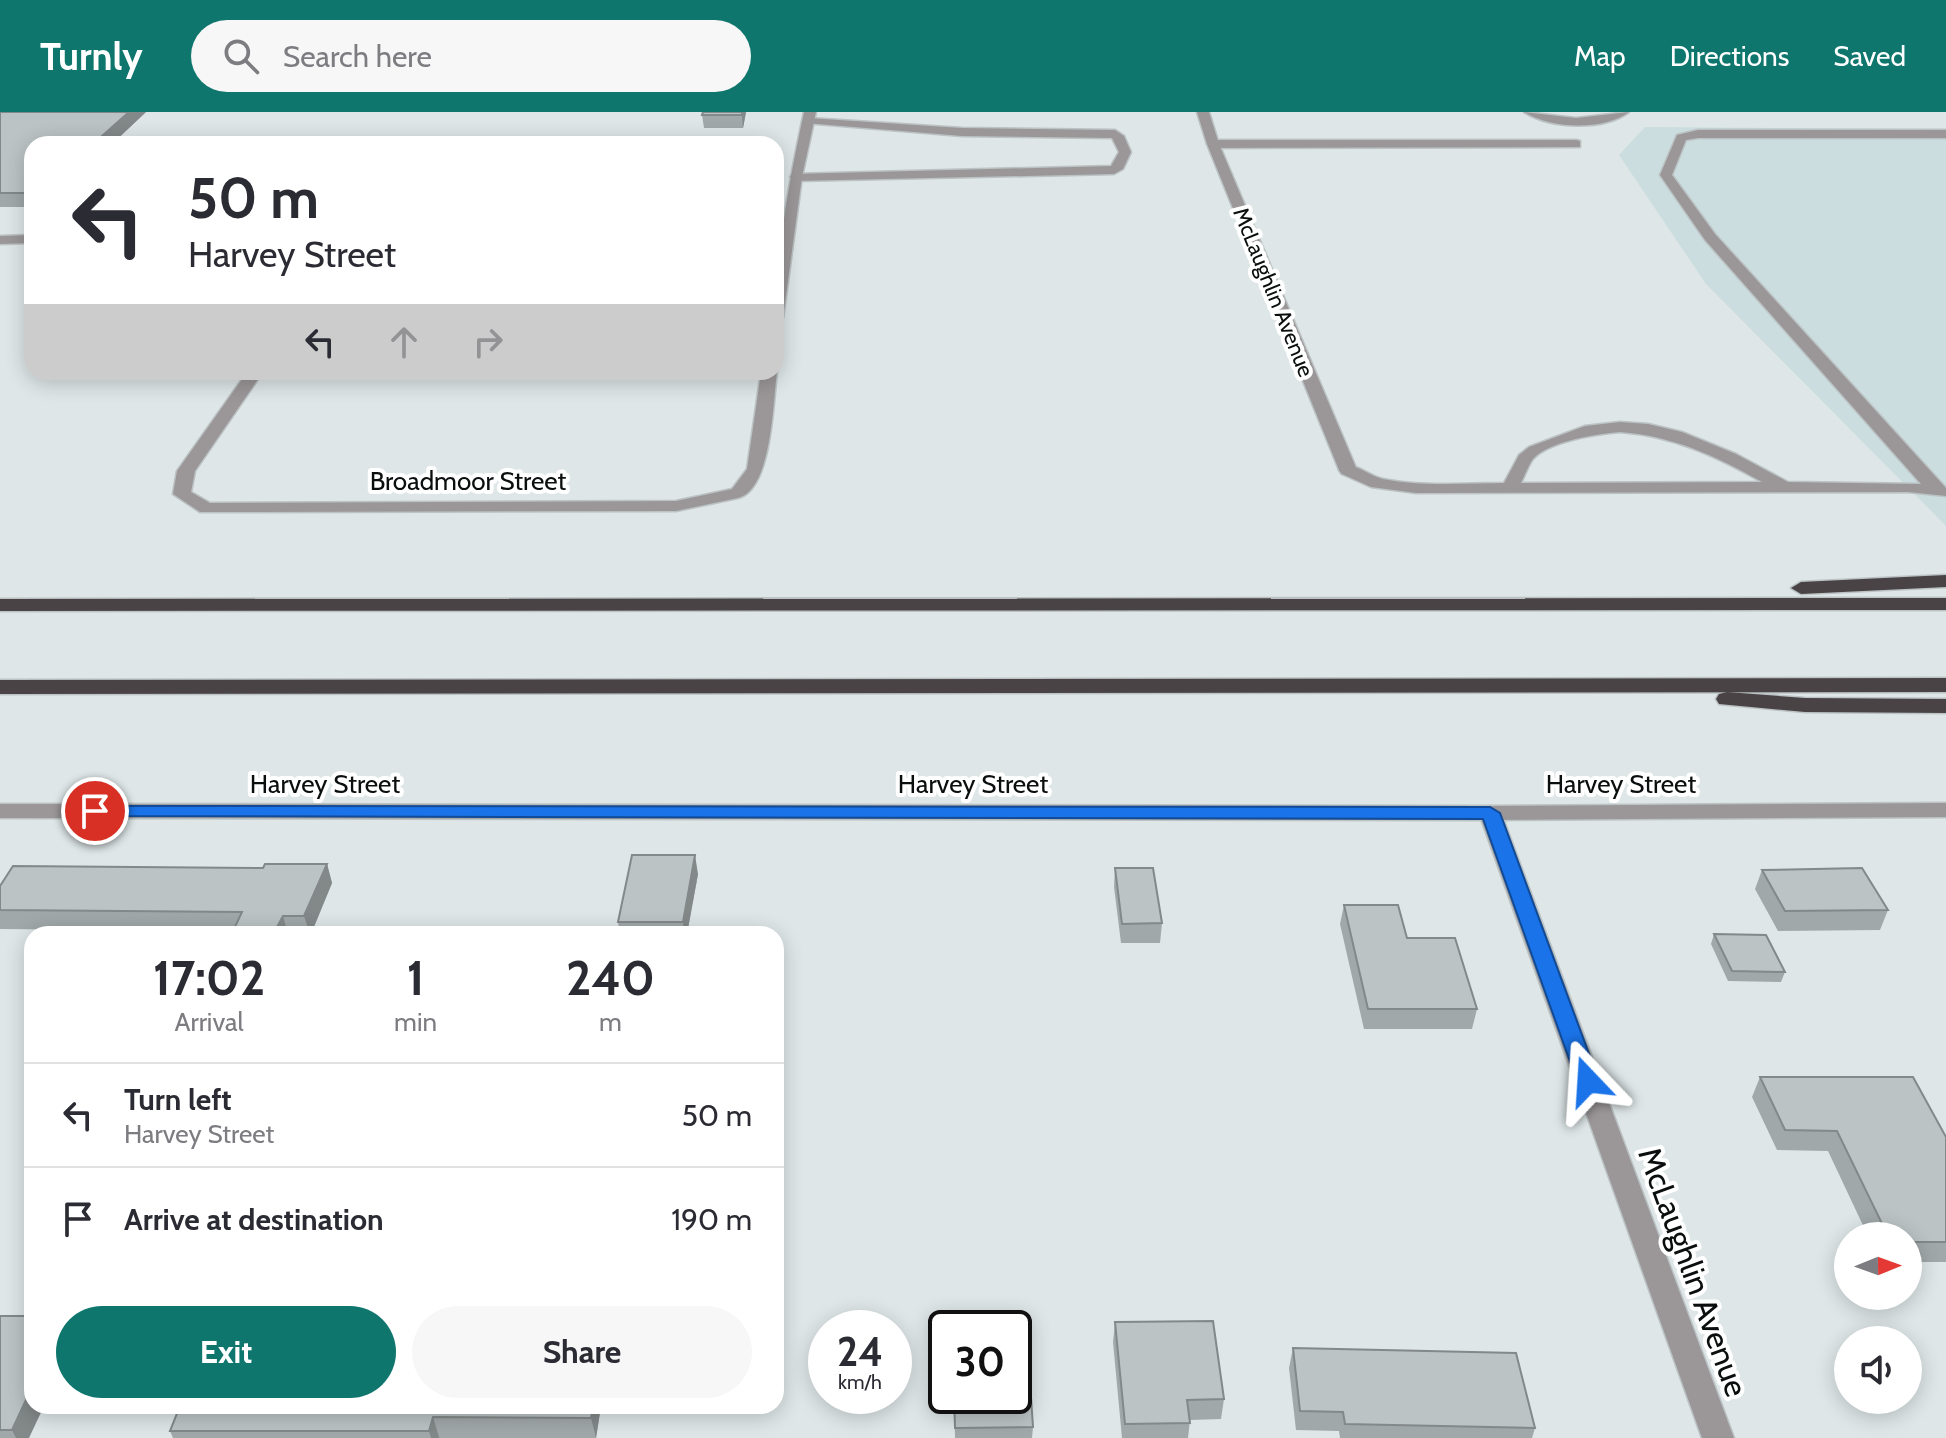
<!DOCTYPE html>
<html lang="en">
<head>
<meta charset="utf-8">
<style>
	:root { --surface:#fff; --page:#f7f7f7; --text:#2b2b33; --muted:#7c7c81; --line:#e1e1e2; --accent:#0f766e }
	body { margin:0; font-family:Cabin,sans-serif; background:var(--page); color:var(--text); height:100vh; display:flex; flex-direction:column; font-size:30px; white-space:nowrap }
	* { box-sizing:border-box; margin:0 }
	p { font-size:26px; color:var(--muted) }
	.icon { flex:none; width:44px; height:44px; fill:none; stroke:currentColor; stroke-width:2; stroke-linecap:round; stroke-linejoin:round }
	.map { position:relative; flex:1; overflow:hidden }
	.details { position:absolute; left:24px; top:814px; width:760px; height:488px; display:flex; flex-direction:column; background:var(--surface); border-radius:24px; box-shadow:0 4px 20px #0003 }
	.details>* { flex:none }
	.hud { position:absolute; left:24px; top:24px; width:760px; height:244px; border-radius:24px; box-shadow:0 4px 20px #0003; background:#fff; color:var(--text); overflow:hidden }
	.needle { width:52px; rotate:89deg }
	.tools { position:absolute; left:1834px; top:1110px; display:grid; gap:16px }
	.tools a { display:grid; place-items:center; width:88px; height:88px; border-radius:50%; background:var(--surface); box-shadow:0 4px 20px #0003; font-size:40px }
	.speed { position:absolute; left:808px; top:1198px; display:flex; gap:16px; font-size:40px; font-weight:700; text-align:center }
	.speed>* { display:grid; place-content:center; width:104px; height:104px; border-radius:50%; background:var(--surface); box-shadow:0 4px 20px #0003; line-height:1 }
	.speed small { font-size:20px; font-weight:400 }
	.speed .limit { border:4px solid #111; border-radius:12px; background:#fff; color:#111 }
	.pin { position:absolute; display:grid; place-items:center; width:68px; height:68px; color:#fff; margin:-34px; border:4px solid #fff; border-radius:50%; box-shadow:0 2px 8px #0007 }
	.me { position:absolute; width:88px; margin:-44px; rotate:340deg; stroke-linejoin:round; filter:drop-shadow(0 0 6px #0008) }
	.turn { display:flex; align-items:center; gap:28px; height:168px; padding:0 32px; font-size:36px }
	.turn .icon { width:104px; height:104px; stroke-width:2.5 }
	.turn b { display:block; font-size:56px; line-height:68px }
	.lanes { display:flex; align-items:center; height:76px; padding:0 32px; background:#0003; justify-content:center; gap:40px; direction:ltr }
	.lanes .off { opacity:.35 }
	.eta { display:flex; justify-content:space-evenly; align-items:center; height:136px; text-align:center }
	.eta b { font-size:48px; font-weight:800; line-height:56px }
	.cta { display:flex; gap:16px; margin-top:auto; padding:16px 32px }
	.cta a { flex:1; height:92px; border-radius:48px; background:var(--accent); color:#fff; font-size:32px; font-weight:800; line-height:92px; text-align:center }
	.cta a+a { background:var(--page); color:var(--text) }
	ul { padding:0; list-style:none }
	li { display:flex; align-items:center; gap:24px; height:104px; padding:0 32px; border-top:2px solid var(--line) }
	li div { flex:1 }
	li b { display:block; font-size:30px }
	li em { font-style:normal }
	header { display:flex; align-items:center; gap:48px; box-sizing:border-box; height:112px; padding:0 40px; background:var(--accent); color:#fff }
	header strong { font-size:38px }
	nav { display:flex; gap:44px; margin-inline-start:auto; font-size:28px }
	.search { width:560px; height:72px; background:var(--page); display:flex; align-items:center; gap:20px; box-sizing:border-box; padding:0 28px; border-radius:44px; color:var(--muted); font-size:30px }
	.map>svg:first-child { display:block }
	.built { fill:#cbdddf }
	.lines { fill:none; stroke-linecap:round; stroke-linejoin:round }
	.service-casing { stroke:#bcc3c4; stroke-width:3 }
	.minor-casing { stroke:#bcc3c4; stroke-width:3 }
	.tertiary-casing { stroke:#bcc3c4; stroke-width:3 }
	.motorway-casing { stroke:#bcc3c4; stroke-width:3 }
	.service { fill:#9b9799; fill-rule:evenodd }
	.minor { fill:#9b9799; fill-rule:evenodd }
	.tertiary { fill:#9b9799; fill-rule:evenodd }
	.motorway { fill:#494345; fill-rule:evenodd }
	.wall { fill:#a1a8a9 }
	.shaded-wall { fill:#838889 }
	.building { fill:#bbc3c4; stroke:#838889; stroke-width:2 }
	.route { fill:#1a73e8; stroke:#114b97; stroke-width:2 }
	.labels { text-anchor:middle; stroke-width:8; stroke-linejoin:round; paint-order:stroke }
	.far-street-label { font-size:22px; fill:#0b0e0e; stroke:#fff }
	.street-label { font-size:26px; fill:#0b0e0e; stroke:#fff }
	.near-street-label { font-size:32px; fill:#0b0e0e; stroke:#fff }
</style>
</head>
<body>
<header>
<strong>Turnly</strong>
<div class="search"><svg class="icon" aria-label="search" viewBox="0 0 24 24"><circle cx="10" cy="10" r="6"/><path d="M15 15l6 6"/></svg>Search here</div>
<nav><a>Map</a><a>Directions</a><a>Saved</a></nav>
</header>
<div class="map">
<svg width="1946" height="1326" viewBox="0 0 1946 1326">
	<rect width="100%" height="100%" fill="#dee6e7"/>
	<path class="built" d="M 1645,15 L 1946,17 L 1946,414 L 1706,172 L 1619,43 Z"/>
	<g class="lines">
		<g class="service-casing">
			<g id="service">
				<path d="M 1524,0 L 1576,6 L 1629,0 C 1604,19 1550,17 1524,0 Z"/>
				<path d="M 809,6 L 962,16 L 1115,18 L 1124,24 L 1131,40 L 1123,57 L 1114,62 L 796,69 L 790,65 L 792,62 L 1111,54 L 1119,40 L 1112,26 L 962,24 L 805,11 L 805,7 Z"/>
				<path d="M 1698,18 L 1946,18 L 1946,26 L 1698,26 L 1686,28 L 1672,63 L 1715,122 L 1946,376 L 1946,384 L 1908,380 L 1416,381 L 1371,375 L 1342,362 L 1339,358 L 1342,354 C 1357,351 1369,364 1383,367 C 1422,375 1465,371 1504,371 L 1519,343 L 1529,335 L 1585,314 L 1620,310 L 1648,312 L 1682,320 L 1736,342 L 1788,370 L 1921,372 L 1705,128 L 1660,63 L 1677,23 ZM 1620,320 C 1673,324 1716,344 1762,370 L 1521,371 C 1525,363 1528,354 1533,347 C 1549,329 1597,322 1620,320 Z"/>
				<path d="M 1576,28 L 1580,29 L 1580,35 L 1213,36 L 1207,32 L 1213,28 Z"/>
			</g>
		</g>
		<g class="minor-casing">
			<g id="minor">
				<path d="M 804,0 L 816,0 L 802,65 L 783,206 L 776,210 C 776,139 789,70 804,0 Z"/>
				<path d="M 1197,0 L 1209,0 L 1219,32 L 1357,358 L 1354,362 L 1342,362 L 1339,358 L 1207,32 Z"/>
				<path d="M 32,123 L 32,131 L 0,132 L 0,124 Z"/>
				<path d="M 247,260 L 263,260 L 195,359 L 191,380 L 210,391 L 676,389 L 732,377 L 747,357 L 761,260 L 777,260 C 773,289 772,378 738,386 L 676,399 L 200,400 L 173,382 L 177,359 Z"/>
				<path d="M 1490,694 L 1498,696 L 1501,701 L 1734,1326 L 1702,1326 L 1479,701 L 1482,696 Z"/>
			</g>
		</g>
		<g class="tertiary-casing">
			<path id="tertiary" d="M 1946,691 L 1946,705 L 1490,708 L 0,706 L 0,692 L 1490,694 Z"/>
		</g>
		<g class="motorway-casing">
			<g id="motorway">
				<path d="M 1946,463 L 1946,475 L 1801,482 L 1791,476 L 1801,470 Z"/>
				<path d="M 1946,486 L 1946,498 L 0,499 L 0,487 Z"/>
				<path d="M 1946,566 L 1946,580 L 0,582 L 0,568 Z"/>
				<path d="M 1727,580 L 1805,586 L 1946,587 L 1946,601 L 1805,600 L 1719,592 L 1716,587 L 1719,582 Z"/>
			</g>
		</g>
		<use href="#service" class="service"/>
		<use href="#minor" class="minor"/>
		<use href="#tertiary" class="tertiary"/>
		<use href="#motorway" class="motorway"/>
	</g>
	<g class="wall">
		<path d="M 0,0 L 146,0 L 112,32 L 32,32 L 32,95 L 0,95 Z"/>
		<path d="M 746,0 L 743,16 L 704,16 L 702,3 Z"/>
		<path d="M 327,752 L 332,771 L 311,822 L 236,822 L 235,819 L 0,817 L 0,774 Z"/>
		<path d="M 1115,756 L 1162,811 L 1160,831 L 1121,831 L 1114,775 Z"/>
		<path d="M 1762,758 L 1888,798 L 1880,818 L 1778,819 L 1755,777 Z"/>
		<path d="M 698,762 L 687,822 L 620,822 L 618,810 Z"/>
		<path d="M 1344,793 L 1407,826 L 1477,897 L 1472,917 L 1364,917 L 1340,812 Z"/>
		<path d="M 1714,822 L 1785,860 L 1781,870 L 1728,869 L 1711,832 Z"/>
		<path d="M 1760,965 L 1946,1025 L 1946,1150 L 1908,1150 L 1908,1124 L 1868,1124 L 1828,1039 L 1777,1038 L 1752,985 Z"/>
		<path d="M 0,1204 L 29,1326 L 0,1326 Z"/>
		<path d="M 1115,1210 L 1224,1287 L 1221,1307 L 1190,1308 L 1188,1326 L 1122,1326 L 1113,1230 Z"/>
		<path d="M 1293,1236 L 1535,1316 L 1532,1326 L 1340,1326 L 1339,1319 L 1296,1318 L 1289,1256 Z"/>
		<path d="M 954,1284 L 1033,1315 L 1032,1326 L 955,1326 Z"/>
		<path d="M 601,1294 L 596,1326 L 173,1326 L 170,1319 Z"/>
	</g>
	<g class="shaded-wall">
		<path d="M 129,0 L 146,0 L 112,32 L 93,32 Z"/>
		<path d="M 742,0 L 746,0 L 743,16 L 742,3 Z"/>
		<path d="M 695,743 L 698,762 L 687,822 L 684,822 L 683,810 Z"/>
		<path d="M 327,752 L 332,771 L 311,822 L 310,822 L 304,804 Z"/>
		<path d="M 283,804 L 288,822 L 278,822 L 276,817 Z"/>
		<path d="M 32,1275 L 32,1294 L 44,1294 L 29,1326 L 16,1326 L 12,1318 Z"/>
		<path d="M 593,1294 L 601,1294 L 596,1326 L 591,1306 Z"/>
		<path d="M 433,1305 L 439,1325 L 439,1326 L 431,1326 L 429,1319 Z"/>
	</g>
	<g class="building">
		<path d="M 0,0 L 129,0 L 93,32 L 32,32 L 32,81 L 0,81 Z"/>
		<path d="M 703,0 L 742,0 L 742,3 L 702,3 Z"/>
		<path d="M 632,743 L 695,743 L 683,810 L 618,810 Z"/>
		<path d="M 265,752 L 327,752 L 304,804 L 283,804 L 276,817 L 234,817 L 242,800 L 0,798 L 0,774 L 13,754 L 263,756 Z"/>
		<path d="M 1115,756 L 1153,756 L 1162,811 L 1122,812 Z"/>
		<path d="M 1862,756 L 1888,798 L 1785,799 L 1762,758 Z"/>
		<path d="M 1344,793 L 1398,793 L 1407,826 L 1455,826 L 1477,897 L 1368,897 Z"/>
		<path d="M 1714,822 L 1766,823 L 1785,860 L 1732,859 Z"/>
		<path d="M 1760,965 L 1913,965 L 1946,1025 L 1946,1130 L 1908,1130 L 1908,1124 L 1888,1124 L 1837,1019 L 1785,1018 Z"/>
		<path d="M 0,1204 L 32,1204 L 32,1275 L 12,1318 L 0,1318 Z"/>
		<path d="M 1213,1209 L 1224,1287 L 1187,1288 L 1190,1311 L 1125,1312 L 1115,1210 Z"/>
		<path d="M 1026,1210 L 1033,1315 L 955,1316 L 954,1284 L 1014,1284 L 1014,1216 L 954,1216 L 954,1211 Z"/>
		<path d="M 1293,1236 L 1516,1241 L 1535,1316 L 1345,1312 L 1343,1300 L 1300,1299 Z"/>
		<path d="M 180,1294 L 593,1294 L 591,1306 L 433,1305 L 429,1319 L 170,1319 Z"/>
	</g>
	<path class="route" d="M 95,694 L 1490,695 L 1500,701 L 1599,969 L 1596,975 L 1588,977 L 1580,975 L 1577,969 L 1483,707 L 89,704 L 86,699 L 89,695 Z"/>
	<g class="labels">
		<g class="far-street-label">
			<text transform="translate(1274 180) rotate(68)" y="8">McLaughlin Avenue</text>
		</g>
		<g class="street-label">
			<text x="468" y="378">Broadmoor Street</text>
			<text x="325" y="681">Harvey Street</text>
			<text x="973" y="681">Harvey Street</text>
			<text x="1621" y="681">Harvey Street</text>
		</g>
		<g class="near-street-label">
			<text transform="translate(1693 1160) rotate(70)" y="11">McLaughlin Avenue</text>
		</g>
	</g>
</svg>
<div class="tools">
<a><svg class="needle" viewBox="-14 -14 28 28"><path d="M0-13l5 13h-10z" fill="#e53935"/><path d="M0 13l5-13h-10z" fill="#7c7c81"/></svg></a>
<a><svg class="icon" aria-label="sound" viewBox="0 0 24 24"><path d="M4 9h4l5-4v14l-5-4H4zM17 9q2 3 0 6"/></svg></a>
</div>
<div class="speed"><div>24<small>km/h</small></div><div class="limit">30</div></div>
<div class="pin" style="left:95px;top:699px;background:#d93025"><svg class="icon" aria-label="arrive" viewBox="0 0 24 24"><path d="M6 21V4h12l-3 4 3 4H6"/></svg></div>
<svg class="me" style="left:1588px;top:969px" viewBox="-20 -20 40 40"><path d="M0-17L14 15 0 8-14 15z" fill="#1a73e8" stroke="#fff" stroke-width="4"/></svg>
<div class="hud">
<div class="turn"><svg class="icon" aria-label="left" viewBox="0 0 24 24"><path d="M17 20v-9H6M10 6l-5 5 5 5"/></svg><div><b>50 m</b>Harvey Street</div></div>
<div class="lanes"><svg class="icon" aria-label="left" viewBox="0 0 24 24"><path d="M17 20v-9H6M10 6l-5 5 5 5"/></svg><svg class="icon off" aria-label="ahead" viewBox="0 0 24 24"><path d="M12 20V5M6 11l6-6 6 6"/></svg><svg class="icon off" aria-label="right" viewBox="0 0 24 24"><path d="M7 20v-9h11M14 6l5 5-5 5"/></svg></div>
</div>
<section class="details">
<div class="eta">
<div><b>17:02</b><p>Arrival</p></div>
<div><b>1</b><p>min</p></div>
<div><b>240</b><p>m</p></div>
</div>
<ul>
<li><svg class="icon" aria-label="left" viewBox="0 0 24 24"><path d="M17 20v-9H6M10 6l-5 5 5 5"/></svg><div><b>Turn left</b><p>Harvey Street</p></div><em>50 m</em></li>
<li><svg class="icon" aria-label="arrive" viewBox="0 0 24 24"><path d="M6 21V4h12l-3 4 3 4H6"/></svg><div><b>Arrive at destination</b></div><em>190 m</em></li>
</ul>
<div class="cta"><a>Exit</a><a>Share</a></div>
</section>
</div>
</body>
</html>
